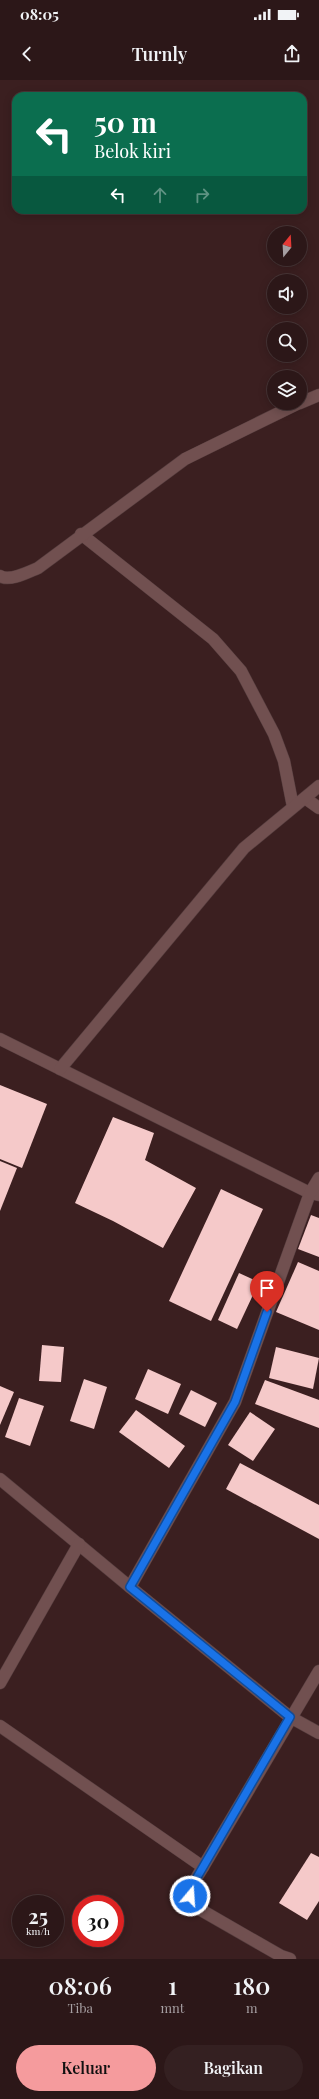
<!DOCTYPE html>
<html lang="id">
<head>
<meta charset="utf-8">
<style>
	:root { --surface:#2c1718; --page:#342021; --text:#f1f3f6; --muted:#a69fa2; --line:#483637; --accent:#f59b9d }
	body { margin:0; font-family:"Playfair Display",serif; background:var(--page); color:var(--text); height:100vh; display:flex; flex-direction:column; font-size:15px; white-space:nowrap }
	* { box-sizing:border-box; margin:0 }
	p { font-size:13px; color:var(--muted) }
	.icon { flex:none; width:22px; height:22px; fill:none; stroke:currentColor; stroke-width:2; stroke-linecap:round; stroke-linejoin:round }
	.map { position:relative; height:1879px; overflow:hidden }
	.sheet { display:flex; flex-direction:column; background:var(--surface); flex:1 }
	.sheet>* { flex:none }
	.guide { position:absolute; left:12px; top:12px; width:295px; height:122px; border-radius:12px; box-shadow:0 2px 10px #0003,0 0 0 1px var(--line); background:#0b6e4f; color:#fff; overflow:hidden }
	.needle { width:26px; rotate:18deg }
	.fabs { position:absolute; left:267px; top:146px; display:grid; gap:8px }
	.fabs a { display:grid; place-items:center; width:40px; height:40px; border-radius:50%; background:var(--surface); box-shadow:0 2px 10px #0003,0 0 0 1px var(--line); font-size:20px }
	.speed { position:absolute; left:12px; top:1815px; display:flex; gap:8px; font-size:20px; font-weight:700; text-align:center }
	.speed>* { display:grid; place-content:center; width:52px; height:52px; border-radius:50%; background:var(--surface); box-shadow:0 2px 10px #0003,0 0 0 1px var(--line); line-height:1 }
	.speed small { font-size:10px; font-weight:400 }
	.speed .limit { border:6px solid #d22; background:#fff; color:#111 }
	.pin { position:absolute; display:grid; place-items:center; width:34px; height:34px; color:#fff; margin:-41px -17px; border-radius:50% 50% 50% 0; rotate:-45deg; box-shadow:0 0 4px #0007 }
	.pin .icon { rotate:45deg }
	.me { position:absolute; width:44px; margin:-22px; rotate:18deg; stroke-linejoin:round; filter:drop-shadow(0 0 3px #0008) }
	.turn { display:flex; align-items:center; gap:14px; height:84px; padding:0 16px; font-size:18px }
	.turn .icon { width:52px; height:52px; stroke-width:2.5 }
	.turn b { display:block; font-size:28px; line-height:34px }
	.lanes { display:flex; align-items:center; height:38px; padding:0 16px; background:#0003; justify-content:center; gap:20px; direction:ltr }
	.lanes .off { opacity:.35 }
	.eta { display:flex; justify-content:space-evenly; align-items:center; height:68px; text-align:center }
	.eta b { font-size:24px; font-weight:600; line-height:28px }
	.button { display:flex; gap:8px; margin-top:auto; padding:8px 16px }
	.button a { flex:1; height:46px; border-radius:24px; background:var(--accent); color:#111; font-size:16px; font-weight:600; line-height:46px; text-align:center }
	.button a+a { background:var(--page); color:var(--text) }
	.status { display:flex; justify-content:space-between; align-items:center; height:28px; padding:0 20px; background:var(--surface); direction:ltr }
	.status svg { height:11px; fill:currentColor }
	header { display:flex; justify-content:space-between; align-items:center; height:52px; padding:0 16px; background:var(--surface); font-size:18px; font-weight:600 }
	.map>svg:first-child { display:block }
	.building { fill:#f5c9c9 }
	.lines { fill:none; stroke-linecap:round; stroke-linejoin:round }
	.minor-casing { stroke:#543c3d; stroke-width:13 }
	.minor { stroke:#715050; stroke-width:12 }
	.route-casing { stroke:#114b97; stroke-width:10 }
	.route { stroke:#1a73e8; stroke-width:7 }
</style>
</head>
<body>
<div class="status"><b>08:05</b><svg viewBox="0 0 49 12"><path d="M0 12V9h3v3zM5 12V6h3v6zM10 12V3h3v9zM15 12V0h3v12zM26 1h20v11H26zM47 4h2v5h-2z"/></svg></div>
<header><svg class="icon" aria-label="back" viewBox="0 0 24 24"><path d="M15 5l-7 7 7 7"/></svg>Turnly<svg class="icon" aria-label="share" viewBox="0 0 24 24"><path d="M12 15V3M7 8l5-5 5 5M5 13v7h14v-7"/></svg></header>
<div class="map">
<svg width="319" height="1879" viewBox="0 0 319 1879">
	<rect width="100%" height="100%" fill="#3b1f20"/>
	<g class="building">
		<path d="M 0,1005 L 47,1024 L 22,1088 L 0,1079 Z"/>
		<path d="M 113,1037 L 154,1053 L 145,1080 L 196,1108 L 163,1168 L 113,1141 L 75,1123 Z"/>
		<path d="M 0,1081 L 17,1088 L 0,1131 Z"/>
		<path d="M 221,1109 L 263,1129 L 211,1241 L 169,1221 Z"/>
		<path d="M 311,1135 L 319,1138 L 319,1177 L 298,1169 Z"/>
		<path d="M 298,1182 L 319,1191 L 319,1250 L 276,1232 Z"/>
		<path d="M 239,1193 L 259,1202 L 237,1249 L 218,1240 Z"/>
		<path d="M 42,1265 L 64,1267 L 61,1302 L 39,1301 Z"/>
		<path d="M 276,1267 L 319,1278 L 313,1309 L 269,1298 Z"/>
		<path d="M 148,1289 L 181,1304 L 168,1334 L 135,1319 Z"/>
		<path d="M 84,1299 L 107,1307 L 94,1349 L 70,1341 Z"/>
		<path d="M 265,1300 L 319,1320 L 319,1348 L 255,1324 Z"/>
		<path d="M 0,1306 L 14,1312 L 0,1345 Z"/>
		<path d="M 191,1310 L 217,1323 L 205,1347 L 179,1334 Z"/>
		<path d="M 19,1318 L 44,1326 L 30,1366 L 5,1357 Z"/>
		<path d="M 136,1330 L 185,1366 L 169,1388 L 119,1352 Z"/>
		<path d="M 250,1332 L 275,1349 L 253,1381 L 228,1365 Z"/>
		<path d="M 240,1383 L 319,1425 L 319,1459 L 226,1409 Z"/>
		<path d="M 311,1773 L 319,1777 L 319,1821 L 307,1840 L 279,1823 Z"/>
	</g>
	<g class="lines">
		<g class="minor-casing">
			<g id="minor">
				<path d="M 300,323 L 319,315"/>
				<path d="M 81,454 L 213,559 L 241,591 L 274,654 L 284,681 L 293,727"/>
				<path d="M 0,496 C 10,502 28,492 38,488 L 185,379 L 299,323"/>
				<path d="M 305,718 L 319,728"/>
				<path d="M 0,959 L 310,1113 L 319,1115"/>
				<path d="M 60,989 L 244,768 L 319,706"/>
				<path d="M 319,1098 L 310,1113 L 235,1322 L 130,1507 L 290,1637 L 319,1653"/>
				<path d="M 0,1399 L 130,1507"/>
				<path d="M 0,1603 L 79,1464"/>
				<path d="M 0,1646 L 203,1787 C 196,1799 185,1812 194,1826 L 281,1876 L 290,1879"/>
				<path d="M 203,1787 L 319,1591"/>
			</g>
		</g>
		<use href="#minor" class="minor"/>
	</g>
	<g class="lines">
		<g class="route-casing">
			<path id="route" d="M 190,1816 L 192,1806 L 290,1637 L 130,1507 L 235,1322 L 267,1232"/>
		</g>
		<use href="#route" class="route"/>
	</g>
</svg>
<div class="fabs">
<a><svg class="needle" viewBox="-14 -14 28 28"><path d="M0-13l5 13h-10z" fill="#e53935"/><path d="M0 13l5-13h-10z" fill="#a69fa2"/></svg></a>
<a><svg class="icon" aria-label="sound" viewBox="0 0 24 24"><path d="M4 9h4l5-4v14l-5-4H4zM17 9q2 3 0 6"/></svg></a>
<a><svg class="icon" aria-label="search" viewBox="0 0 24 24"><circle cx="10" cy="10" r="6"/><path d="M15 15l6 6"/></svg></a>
<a><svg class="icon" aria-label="layers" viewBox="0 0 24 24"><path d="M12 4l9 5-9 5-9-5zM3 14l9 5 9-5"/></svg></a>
</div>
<div class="speed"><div>25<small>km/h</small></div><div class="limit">30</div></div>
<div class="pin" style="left:267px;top:1232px;background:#d93025"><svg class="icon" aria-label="arrive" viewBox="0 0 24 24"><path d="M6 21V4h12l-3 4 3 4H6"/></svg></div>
<svg class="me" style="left:190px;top:1816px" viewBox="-20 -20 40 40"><circle r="17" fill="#1a73e8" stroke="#fff" stroke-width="3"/><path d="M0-11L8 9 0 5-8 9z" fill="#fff"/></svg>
<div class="guide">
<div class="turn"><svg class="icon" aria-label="left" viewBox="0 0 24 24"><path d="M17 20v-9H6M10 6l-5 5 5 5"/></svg><div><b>50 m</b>Belok kiri</div></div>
<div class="lanes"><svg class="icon" aria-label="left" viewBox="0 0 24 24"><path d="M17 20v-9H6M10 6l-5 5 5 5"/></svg><svg class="icon off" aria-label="ahead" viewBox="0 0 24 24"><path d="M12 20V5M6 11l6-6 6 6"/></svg><svg class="icon off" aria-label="right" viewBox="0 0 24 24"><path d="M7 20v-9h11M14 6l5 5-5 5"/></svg></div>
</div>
</div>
<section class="sheet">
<div class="eta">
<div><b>08:06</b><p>Tiba</p></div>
<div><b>1</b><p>mnt</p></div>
<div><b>180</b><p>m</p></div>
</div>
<div class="button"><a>Keluar</a><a>Bagikan</a></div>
</section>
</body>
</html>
